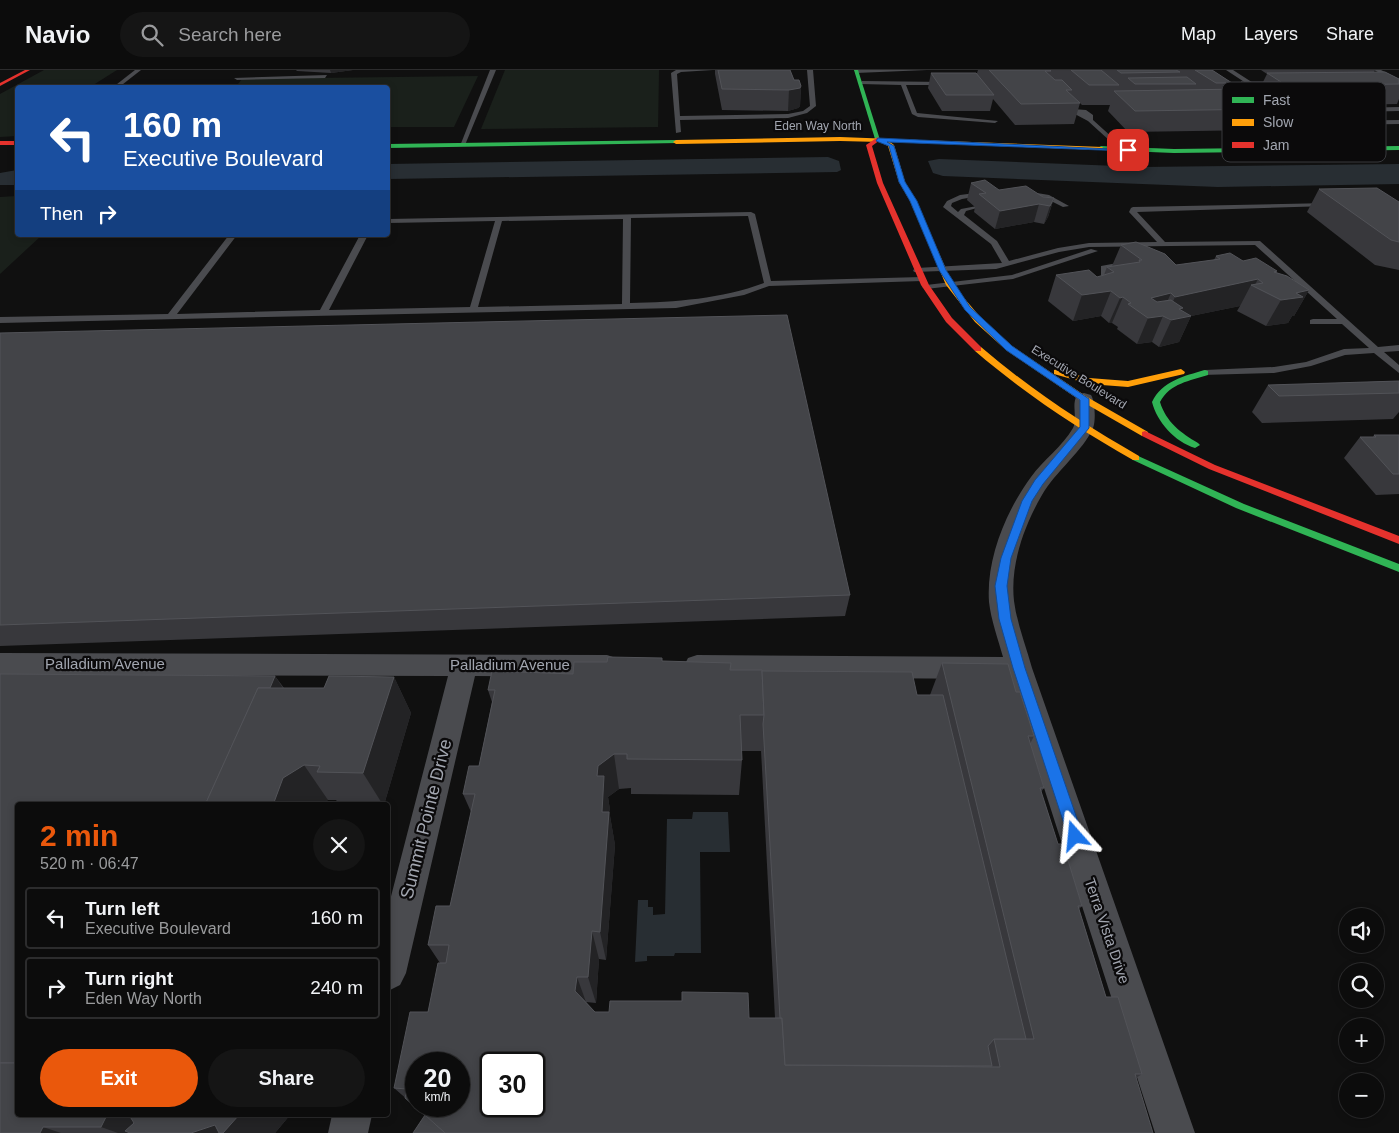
<!DOCTYPE html>
<html lang="en">
<head>
<meta charset="utf-8">
<style>
	:root { --surface:#0c0c0c; --page:#151515; --text:#f1f3f6; --muted:#9a9b9d; --line:#2c2c2d; --accent:#ea580c }
	body { margin:0; font-family:Helvetica,sans-serif; background:var(--page); color:var(--text); height:100vh; display:flex; flex-direction:column; font-size:19px; white-space:nowrap }
	* { box-sizing:border-box; margin:0 }
	p { font-size:16px; color:var(--muted) }
	.icon { flex:none; width:28px; height:28px; fill:none; stroke:currentColor; stroke-width:2; stroke-linecap:round; stroke-linejoin:round }
	.map { position:relative; flex:1; overflow:hidden }
	.details { position:absolute; left:15px; top:732px; width:375px; height:315px; display:flex; flex-direction:column; background:var(--surface); border-radius:5px; box-shadow:0 2px 8px #0003,0 0 0 1px var(--line) }
	.details>* { flex:none }
	.banner { position:absolute; left:15px; top:15px; width:375px; height:152px; border-radius:5px; box-shadow:0 2px 8px #0003,0 0 0 1px var(--line); background:#1a4fa0; color:#fff; overflow:hidden }
	.controls { position:absolute; left:1339px; top:838px; display:grid; gap:10px }
	.controls a { display:grid; place-items:center; width:45px; height:45px; border-radius:50%; background:var(--surface); box-shadow:0 2px 8px #0003,0 0 0 1px var(--line); font-size:25px }
	.speed { position:absolute; left:405px; top:982px; display:flex; gap:10px; font-size:25px; font-weight:700; text-align:center }
	.speed>* { display:grid; place-content:center; width:65px; height:65px; border-radius:50%; background:var(--surface); box-shadow:0 2px 8px #0003,0 0 0 1px var(--line); line-height:1 }
	.speed small { font-size:12px; font-weight:400 }
	.speed .limit { border:2px solid #111; border-radius:8px; background:#fff; color:#111 }
	.pin { position:absolute; display:grid; place-items:center; width:42px; height:42px; color:#fff; margin:-21px; border-radius:10px; box-shadow:0 2px 8px #0006 }
	.me { position:absolute; width:55px; margin:-28px; rotate:342deg; stroke-linejoin:round; filter:drop-shadow(0 0 4px #0008) }
	.turn { display:flex; align-items:center; gap:18px; height:105px; padding:0 25px; font-size:22px }
	.turn .icon { width:65px; height:65px; stroke-width:2.5 }
	.turn b { display:block; font-size:35px; line-height:42px }
	.then { display:flex; align-items:center; height:48px; padding:0 25px; background:#0003; gap:10px; font-size:19px }
	.round { display:grid; place-items:center; flex:none; width:52px; height:52px; border-radius:26px; background:var(--page) }
	.head { display:flex; align-items:center; justify-content:space-between; height:85px; padding:0 25px }
	h1 { font-size:30px; font-weight:700; line-height:38px; color:var(--accent) }
	.cta { display:flex; gap:10px; margin-top:auto; padding:10px 25px }
	.cta a { flex:1; height:58px; border-radius:30px; background:var(--accent); color:#fff; font-size:20px; font-weight:700; line-height:58px; text-align:center }
	.cta a+a { background:var(--page); color:var(--text) }
	ul { padding:0; list-style:none }
	li { display:flex; align-items:center; gap:15px; height:62px; margin:0 10px 8px; padding:0 15px; border:2px solid var(--line); border-radius:5px }
	li div { flex:1 }
	li b { display:block; font-size:19px }
	li em { font-style:normal }
	header { display:flex; align-items:center; gap:30px; box-sizing:border-box; height:70px; padding:0 25px; background:var(--surface); border-bottom:1px solid var(--line) }
	header strong { font-size:24px }
	nav { display:flex; gap:28px; margin-inline-start:auto; font-size:18px }
	.search { width:350px; height:45px; background:var(--page); display:flex; align-items:center; gap:12px; box-sizing:border-box; padding:0 18px; border-radius:28px; color:var(--muted); font-size:19px }
	.map>svg:first-child { display:block }
	.green { fill:#1a201b }
	.water { fill:#282e33 }
	.lines { fill:none; stroke-linecap:round; stroke-linejoin:round }
	.lane { fill:#4a4b4f; fill-rule:evenodd }
	.street { fill:#4a4b4f; fill-rule:evenodd }
	.fast { fill:#30b455; fill-rule:evenodd }
	.slow { fill:#ff9f0a; fill-rule:evenodd }
	.jam { fill:#e5322d; fill-rule:evenodd }
	.wall { fill:#38383c; fill-rule:evenodd }
	.shaded-wall { fill:#232325 }
	.building { fill:#434448; stroke:#525358; fill-rule:evenodd }
	.route { fill:#1a73e8; stroke:#114b97 }
	.labels { text-anchor:middle; stroke-width:4.5; stroke-linejoin:round; paint-order:stroke }
	.far-street-label { font-size:12px; fill:#a2a6b0; stroke:#0b0a0b }
	.street-label { font-size:15px; fill:#a2a6b0; stroke:#0b0a0b }
	.near-street-label { font-size:18px; fill:#a2a6b0; stroke:#0b0a0b }
	.key { fill:#0b0a0b; stroke:#38393d; stroke-width:1 }
	.key-label { font-size:14px; fill:#a2a6b0 }
</style>
</head>
<body>
<header>
<strong>Navio</strong>
<div class="search"><svg class="icon" aria-label="search" viewBox="0 0 24 24"><circle cx="10" cy="10" r="6"/><path d="M15 15l6 6"/></svg>Search here</div>
<nav><a>Map</a><a>Layers</a><a>Share</a></nav>
</header>
<div class="map">
<svg width="1399" height="1063" viewBox="0 0 1399 1063">
	<rect width="100%" height="100%" fill="#101010"/>
	<g class="green">
		<path d="M 44,0 L 117,0 L 90,17 L 18,18 L 17,66 L 0,67 L 0,24 Z"/>
		<path d="M 505,0 L 659,0 L 658,57 L 481,59 Z"/>
		<path d="M 478,6 L 454,57 L 388,57 L 388,18 L 235,18 L 242,9 Z"/>
		<path d="M 17,126 L 18,165 L 42,165 L 0,204 L 0,127 Z"/>
	</g>
	<g class="water">
		<path d="M 828,87 L 839,91 L 841,100 L 837,102 L 388,109 L 388,94 Z"/>
		<path d="M 939,89 L 1143,97 L 1399,94 L 1399,114 L 1218,117 L 943,106 L 933,103 L 928,91 Z"/>
		<path d="M 17,100 L 17,115 L 0,115 L 0,103 Z"/>
		<path d="M 693,742 L 728,742 L 730,782 L 700,782 L 701,883 L 675,883 L 674,886 L 647,886 L 647,891 L 635,892 L 638,830 L 648,830 L 648,837 L 653,837 L 653,845 L 665,844 L 667,749 L 692,749 Z"/>
	</g>
	<g class="lines">
		<g class="lane">
			<path d="M 135,0 L 141,0 L 118,18 L 112,18 Z"/>
			<path d="M 490,0 L 496,0 L 465,75 L 460,76 Z"/>
			<path d="M 676,0 L 713,0 L 681,2 L 677,4 L 680,46 L 788,44 L 803,41 L 810,36 L 807,0 L 813,0 L 816,36 L 807,43 L 788,48 L 680,50 L 681,62 L 676,63 L 671,3 Z"/>
			<path d="M 854,0 L 927,0 L 856,3 Z"/>
			<path d="M 1226,0 L 1233,0 L 1261,18 L 1226,20 L 1228,17 L 1252,17 Z"/>
			<path d="M 1374,0 L 1381,0 L 1399,9 L 1399,13 Z"/>
			<path d="M 327,5 L 325,8 L 237,10 L 234,8 Z"/>
			<path d="M 862,11 L 946,12 L 944,15 L 906,15 L 917,43 L 998,51 L 995,53 L 918,47 L 912,44 L 901,15 L 860,14 Z"/>
			<path d="M 1399,37 L 1399,41 L 1312,43 L 1326,51 L 1399,50 L 1399,54 L 1279,56 L 1295,69 L 1293,72 L 1270,54 L 1273,52 L 1318,51 L 1303,42 L 1305,39 Z"/>
			<path d="M 1073,39 L 1086,40 L 1093,45 L 1093,50 L 1114,69 L 1114,71 L 1110,71 L 1088,51 L 1071,42 Z"/>
			<path d="M 1025,121 L 1049,125 L 1069,136 L 1063,137 L 1045,128 L 1023,124 L 1023,122 Z"/>
			<path d="M 983,122 L 985,123 L 985,125 L 962,129 L 952,133 L 951,136 L 958,142 L 961,139 L 977,136 L 977,138 L 966,141 L 964,145 L 997,171 L 1009,191 L 1058,178 L 1089,173 L 1157,172 L 1129,142 L 1131,138 L 1133,137 L 1330,133 L 1330,135 L 1328,136 L 1137,142 L 1165,172 L 1260,171 L 1378,277 L 1399,275 L 1399,281 L 1384,282 L 1399,295 L 1399,303 L 1374,283 L 1345,285 L 1311,296 L 1274,303 L 1202,305 L 1202,301 L 1205,300 L 1274,297 L 1306,292 L 1344,279 L 1369,278 L 1342,254 L 1310,254 L 1310,250 L 1313,249 L 1337,249 L 1255,175 L 1089,177 L 1059,182 L 996,199 L 914,202 L 913,200 L 917,198 L 1002,193 L 991,174 L 943,137 L 947,131 L 960,125 Z"/>
			<path d="M 751,142 L 755,144 L 771,211 L 922,207 L 926,209 L 922,211 L 769,216 L 744,225 L 676,238 L 0,253 L 0,247 L 168,244 L 229,165 L 237,165 L 177,244 L 320,240 L 360,165 L 368,165 L 329,240 L 470,237 L 495,151 L 388,153 L 388,149 ZM 748,146 L 764,213 C 721,229 676,232 630,233 L 631,148 ZM 623,149 L 622,234 L 478,237 L 502,151 Z"/>
			<path d="M 1091,179 L 1098,181 L 1013,209 L 926,219 L 922,217 L 926,215 L 1012,205 Z"/>
			<path d="M 1128,191 L 1132,193 L 1131,195 L 1108,199 L 1109,204 L 1115,210 L 1114,212 L 1108,212 L 1101,205 L 1101,196 Z"/>
		</g>
		<g class="street">
			<path d="M 1084,323 L 1091,325 C 1095,331 1096,351 1093,358 C 1083,381 1055,402 1042,425 C 1024,456 1010,495 1014,531 C 1017,554 1026,576 1032,598 L 1195,1063 L 1155,1063 L 1009,609 L 697,607 L 688,604 L 684,596 L 688,588 L 697,585 L 1003,587 C 998,569 991,550 989,532 C 986,489 1006,441 1031,407 C 1043,390 1063,376 1073,358 C 1078,348 1071,335 1077,325 Z"/>
			<path d="M 0,583 L 607,585 L 616,588 L 620,596 L 616,604 L 607,607 L 475,606 L 406,903 L 400,915 L 388,921 L 388,838 L 448,606 L 0,605 Z"/>
			<path d="M 332,1045 L 372,1045 L 368,1063 L 328,1063 Z"/>
		</g>
		<g class="fast">
			<path d="M 854,0 L 858,0 L 880,70 L 875,69 Z"/>
			<path d="M 676,70 L 678,73 L 388,78 L 388,74 Z"/>
			<path d="M 1399,76 L 1399,80 L 1174,83 L 1101,80 L 1098,78 L 1101,76 L 1174,79 Z"/>
			<path d="M 1205,300 L 1208,301 L 1208,305 C 1190,311 1170,313 1160,332 C 1166,352 1181,363 1198,373 L 1200,375 L 1195,378 C 1175,372 1157,352 1152,332 C 1162,311 1184,306 1205,300 Z"/>
			<path d="M 1136,385 L 1244,434 L 1399,494 L 1399,502 L 1236,438 L 1133,390 L 1131,388 Z"/>
		</g>
		<g class="slow">
			<path d="M 840,67 L 1103,77 L 1101,80 L 890,72 L 894,75 L 905,112 L 916,131 L 953,215 L 981,248 L 1012,276 L 1087,327 L 1148,362 L 1148,366 L 1142,366 L 1081,331 L 1006,280 L 975,252 L 946,215 L 910,131 L 899,112 L 888,76 L 880,72 L 840,71 L 676,74 L 673,72 L 676,70 Z"/>
			<path d="M 975,277 L 981,277 C 1030,319 1083,354 1139,386 L 1139,390 L 1133,390 C 1077,358 1024,323 975,281 Z"/>
			<path d="M 1057,299 L 1089,308 L 1128,311 L 1181,299 L 1185,302 L 1184,304 L 1128,317 L 1089,314 L 1054,304 L 1054,300 Z"/>
		</g>
		<g class="jam">
			<path d="M 25,0 L 30,0 L 0,16 L 0,13 Z"/>
			<path d="M 878,67 L 880,70 L 872,76 L 883,113 L 929,215 L 952,248 L 981,277 L 981,281 L 975,281 L 946,252 L 921,215 L 877,113 L 866,75 Z"/>
			<rect x="0" y="71" width="18" height="4"/>
			<path d="M 1145,361 L 1215,395 L 1399,466 L 1399,474 L 1209,399 L 1142,366 L 1142,362 Z"/>
		</g>
	</g>
	<g class="wall">
		<path d="M 296,0 L 353,0 L 331,3 L 297,1 Z"/>
		<path d="M 715,0 L 790,0 L 794,10 L 801,16 L 800,36 L 798,38 L 788,41 L 722,40 L 715,4 Z"/>
		<path d="M 978,0 L 1212,0 L 1232,13 L 1229,19 L 1238,19 L 1241,12 L 1263,12 L 1267,4 L 1261,0 L 1375,0 L 1374,2 L 1399,9 L 1399,29 L 1397,34 L 1300,36 L 1295,46 L 1266,47 L 1260,60 L 1128,62 L 1108,41 L 1110,35 L 1082,35 L 1075,28 L 1080,33 L 1074,54 L 1015,55 L 993,29 L 990,41 L 942,41 L 928,18 L 931,3 L 977,3 Z"/>
		<path d="M 971,113 L 999,120 L 1054,128 L 1048,147 L 1044,154 L 1034,152 L 995,159 L 974,142 L 975,137 L 967,130 Z"/>
		<path d="M 1319,119 L 1399,132 L 1399,200 L 1375,195 L 1307,142 Z"/>
		<path d="M 1121,175 L 1176,195 L 1214,190 L 1216,186 L 1243,191 L 1277,201 L 1276,202 L 1309,220 L 1294,246 L 1292,246 L 1288,253 L 1266,256 L 1237,241 L 1240,236 L 1191,246 L 1179,272 L 1159,277 L 1152,272 L 1137,274 L 1117,259 L 1118,257 L 1112,253 L 1109,253 L 1101,246 L 1073,251 L 1048,231 L 1056,205 L 1097,207 L 1104,205 L 1107,197 L 1112,196 Z"/>
		<path d="M 0,263 L 850,525 L 845,546 L 0,576 Z"/>
		<path d="M 1399,311 L 1399,342 L 1393,349 L 1262,353 L 1252,342 L 1268,315 Z"/>
		<path d="M 1374,365 L 1399,365 L 1399,424 L 1376,425 L 1344,388 L 1360,367 L 1373,367 Z"/>
		<path d="M 662,591 L 730,600 L 762,601 L 917,625 L 930,625 L 942,593 L 1016,622 L 1034,666 L 1030,674 L 1044,718 L 1041,722 L 1058,774 L 1082,836 L 1079,839 L 1106,927 L 1142,1004 L 1136,1008 L 425,1045 L 394,1018 L 428,942 L 440,893 L 428,875 L 450,836 L 471,742 L 463,724 L 479,696 L 492,632 L 488,620 L 573,604 L 607,592 ZM 761,680 L 775,948 L 749,948 L 595,942 L 586,932 L 596,933 L 599,889 L 606,890 L 615,775 L 610,746 L 610,740 L 608,727 L 619,719 L 631,718 L 631,724 L 739,725 L 742,690 L 741,681 L 761,681 Z"/>
		<path d="M 0,604 L 275,606 L 284,618 L 324,618 L 329,606 L 394,607 L 411,643 L 384,735 L 340,735 L 336,730 L 328,730 L 320,735 L 18,735 L 18,1045 L 290,1045 L 275,1063 L 0,1063 Z"/>
	</g>
	<g class="shaded-wall">
		<path d="M 330,0 L 353,0 L 331,3 Z"/>
		<path d="M 801,16 L 800,36 L 798,38 L 788,41 L 789,20 Z"/>
		<path d="M 1054,128 L 1048,147 L 1044,154 L 1050,136 Z"/>
		<path d="M 1039,134 L 1034,152 L 995,159 L 1000,141 Z"/>
		<path d="M 1258,209 L 1254,217 L 1251,215 L 1240,236 L 1191,246 L 1179,272 L 1159,277 L 1171,251 L 1166,247 L 1175,227 Z"/>
		<path d="M 1309,220 L 1294,246 L 1292,246 L 1288,253 L 1266,256 L 1281,230 L 1296,223 Z"/>
		<path d="M 1111,221 L 1101,246 L 1073,251 L 1082,225 Z"/>
		<path d="M 1171,223 L 1161,246 L 1163,246 L 1152,272 L 1137,274 L 1148,248 L 1151,228 Z"/>
		<path d="M 1123,227 L 1112,253 L 1109,253 L 1120,228 Z"/>
		<path d="M 275,606 L 292,632 L 218,735 Z"/>
		<path d="M 394,607 L 411,643 L 384,735 L 383,735 L 363,703 Z"/>
		<path d="M 614,684 L 619,719 L 608,727 L 610,740 L 610,746 L 615,775 L 606,890 L 600,862 L 602,742 L 597,706 L 598,696 Z"/>
		<path d="M 304,695 L 328,730 L 320,735 L 273,735 L 283,708 Z"/>
		<path d="M 592,861 L 599,889 L 596,933 L 588,907 Z"/>
		<path d="M 577,907 L 586,932 L 575,921 Z"/>
		<path d="M 107,1045 L 160,1045 L 153,1063 L 118,1063 L 101,1057 Z"/>
		<path d="M 239,1045 L 290,1045 L 275,1063 L 191,1063 Z"/>
		<path d="M 43,1057 L 61,1063 L 40,1063 Z"/>
	</g>
	<g class="building">
		<path d="M 718,0 L 790,0 L 794,10 L 799,10 L 801,16 L 800,18 L 789,20 L 722,19 Z"/>
		<path d="M 989,0 L 1050,0 L 1051,1 L 1045,1 L 1055,10 L 1062,10 L 1072,20 L 1066,20 L 1080,33 L 1021,34 Z"/>
		<path d="M 1071,0 L 1101,0 L 1119,15 L 1089,15 Z"/>
		<path d="M 1117,0 L 1176,0 L 1180,2 L 1121,3 Z"/>
		<path d="M 1195,0 L 1212,0 L 1232,13 L 1216,13 Z"/>
		<path d="M 1385,2 L 1399,9 L 1399,14 L 1289,16 L 1305,25 L 1263,26 L 1241,12 L 1281,12 L 1267,3 Z"/>
		<path d="M 931,3 L 976,3 L 994,25 L 946,25 Z"/>
		<path d="M 1187,7 L 1196,14 L 1135,14 L 1128,8 Z"/>
		<path d="M 1242,19 L 1269,39 L 1135,41 L 1114,21 Z"/>
		<path d="M 985,110 L 999,120 L 1026,116 L 1043,127 L 1054,128 L 1050,136 L 1039,134 L 1000,141 L 979,124 L 986,123 L 971,113 Z"/>
		<path d="M 1377,118 L 1399,132 L 1399,172 L 1391,170 L 1319,119 Z"/>
		<path d="M 1136,172 L 1165,184 L 1176,195 L 1220,189 L 1216,186 L 1230,183 L 1243,191 L 1256,188 L 1277,201 L 1274,202 L 1287,206 L 1309,220 L 1296,223 L 1303,227 L 1281,230 L 1251,215 L 1263,213 L 1258,209 L 1175,227 L 1171,223 L 1151,228 L 1157,232 L 1171,230 L 1183,238 L 1179,239 L 1191,246 L 1171,250 L 1163,246 L 1148,248 L 1128,234 L 1131,233 L 1123,227 L 1120,228 L 1111,221 L 1082,225 L 1056,205 L 1089,200 L 1097,207 L 1114,202 L 1107,197 L 1140,192 L 1139,190 L 1142,190 L 1121,175 Z"/>
		<path d="M 787,245 L 850,525 L 0,555 L 0,263 Z"/>
		<path d="M 1399,311 L 1399,323 L 1279,326 L 1268,315 Z"/>
		<path d="M 1374,365 L 1399,365 L 1399,404 L 1393,404 L 1360,367 L 1376,367 Z"/>
		<path d="M 608,587 L 662,588 L 662,591 L 731,593 L 730,600 L 762,600 L 764,645 L 740,645 L 742,690 L 627,689 L 627,684 L 614,684 L 598,696 L 597,706 L 604,706 L 602,742 L 609,742 L 600,862 L 592,861 L 588,907 L 577,907 L 575,921 L 595,942 L 609,942 L 610,931 L 682,931 L 682,922 L 748,923 L 749,948 L 782,948 L 785,995 L 1000,997 L 994,969 L 1034,969 L 942,593 L 1008,594 L 1016,622 L 1020,622 L 1034,666 L 1028,666 L 1044,718 L 1040,718 L 1058,774 L 1063,774 L 1082,836 L 1078,836 L 1106,927 L 1118,927 L 1142,1004 L 1135,1004 L 1153,1063 L 445,1063 L 405,1028 L 407,1019 L 394,1018 L 410,942 L 428,942 L 438,893 L 446,893 L 449,875 L 428,875 L 436,836 L 450,836 L 475,724 L 463,724 L 469,696 L 479,696 L 495,620 L 488,620 L 492,601 L 573,604 L 574,592 L 607,592 ZM 416,994 L 459,994 L 459,1036 L 416,1036 ZM 491,994 L 534,994 L 534,1036 L 491,1036 Z"/>
		<path d="M 762,601 L 912,602 L 917,625 L 943,625 L 1026,969 L 994,969 L 988,976 L 992,996 L 785,995 L 782,948 L 780,948 L 763,654 L 764,645 Z"/>
		<path d="M 0,604 L 275,606 L 270,618 L 258,618 L 205,735 L 18,735 L 18,993 L 0,993 Z"/>
		<path d="M 329,606 L 394,607 L 363,703 L 317,702 L 320,696 L 304,695 L 283,708 L 273,735 L 205,735 L 258,618 L 324,618 Z"/>
		<path d="M 0,993 L 18,993 L 18,1045 L 107,1045 L 101,1057 L 43,1057 L 40,1063 L 0,1063 Z"/>
		<path d="M 129,1045 L 239,1045 L 223,1063 L 219,1063 L 215,1055 L 191,1063 L 130,1063 L 125,1061 L 134,1053 Z"/>
		<path d="M 425,1045 L 445,1063 L 413,1063 Z"/>
	</g>
	<path class="route" d="M 878,68 L 1131,80 L 1128,81 L 887,72 L 894,76 L 905,112 L 917,131 L 946,200 L 970,237 L 1012,276 L 1089,329 L 1089,358 L 1043,414 L 1032,431 L 1011,488 L 1007,516 L 1011,549 L 1025,598 L 1083,766 L 1080,770 L 1075,772 L 1070,770 L 1068,766 L 1013,598 L 999,549 L 995,516 L 1001,488 L 1022,431 L 1035,410 L 1080,357 L 1080,330 L 1006,280 L 965,240 L 939,200 L 910,131 L 899,112 L 889,76 L 876,71 Z"/>
	<g class="labels">
		<g class="far-street-label">
			<text x="818" y="60">Eden Way North</text>
			<text transform="translate(1079 307) rotate(32)" y="4">Executive Boulevard</text>
		</g>
		<g class="street-label">
			<text x="105" y="599">Palladium Avenue</text>
			<text x="510" y="600">Palladium Avenue</text>
			<text transform="translate(1107 861) rotate(71)" y="5">Terra Vista Drive</text>
		</g>
		<g class="near-street-label">
			<text transform="translate(426 749) rotate(-76)" y="6">Summit Pointe Drive</text>
		</g>
	</g>
	<rect x="1222" y="12" width="164" height="80" rx="8" class="key"/>
	<rect x="1232" y="27" width="22" height="6" fill="#30b455"/>
	<rect x="1232" y="49" width="22" height="7" fill="#ff9f0a"/>
	<rect x="1232" y="72" width="22" height="6" fill="#e5322d"/>
	<g class="key-label">
		<text x="1263" y="35">Fast</text>
		<text x="1263" y="57">Slow</text>
		<text x="1263" y="80">Jam</text>
	</g>
</svg>
<div class="controls">
<a><svg class="icon" aria-label="sound" viewBox="0 0 24 24"><path d="M4 9h4l5-4v14l-5-4H4zM17 9q2 3 0 6"/></svg></a>
<a><svg class="icon" aria-label="search" viewBox="0 0 24 24"><circle cx="10" cy="10" r="6"/><path d="M15 15l6 6"/></svg></a>
<a>+</a>
<a>−</a>
</div>
<div class="speed"><div>20<small>km/h</small></div><div class="limit">30</div></div>
<div class="pin" style="left:1128px;top:80px;background:#d93025"><svg class="icon" aria-label="arrive" viewBox="0 0 24 24"><path d="M6 21V4h12l-3 4 3 4H6"/></svg></div>
<svg class="me" style="left:1075px;top:766px" viewBox="-20 -20 40 40"><path d="M0-17L14 15 0 8-14 15z" fill="#1a73e8" stroke="#fff" stroke-width="4"/></svg>
<div class="banner">
<div class="turn"><svg class="icon" aria-label="left" viewBox="0 0 24 24"><path d="M17 20v-9H6M10 6l-5 5 5 5"/></svg><div><b>160 m</b>Executive Boulevard</div></div>
<div class="then">Then<svg class="icon" aria-label="right" viewBox="0 0 24 24"><path d="M7 20v-9h11M14 6l5 5-5 5"/></svg></div>
</div>
<section class="details">
<div class="head"><div><h1>2 min</h1><p>520 m · 06:47</p></div><a class="round"><svg class="icon" aria-label="close" viewBox="0 0 24 24"><path d="M6 6l12 12M18 6L6 18"/></svg></a></div>
<ul>
<li><svg class="icon" aria-label="left" viewBox="0 0 24 24"><path d="M17 20v-9H6M10 6l-5 5 5 5"/></svg><div><b>Turn left</b><p>Executive Boulevard</p></div><em>160 m</em></li>
<li><svg class="icon" aria-label="right" viewBox="0 0 24 24"><path d="M7 20v-9h11M14 6l5 5-5 5"/></svg><div><b>Turn right</b><p>Eden Way North</p></div><em>240 m</em></li>
</ul>
<div class="cta"><a>Exit</a><a>Share</a></div>
</section>
</div>
</body>
</html>
